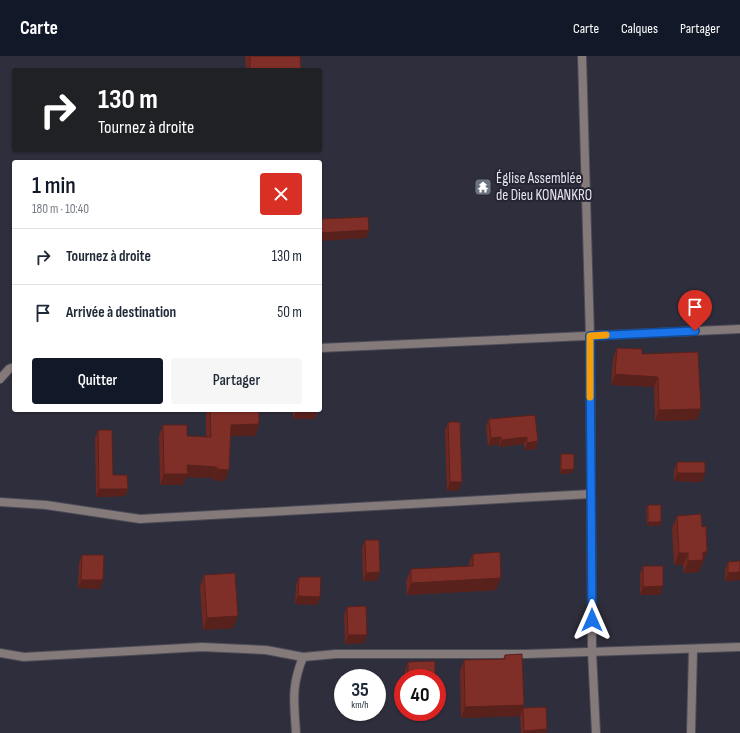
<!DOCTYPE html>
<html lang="fr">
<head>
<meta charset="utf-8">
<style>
	:root { --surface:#fff; --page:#f6f6f7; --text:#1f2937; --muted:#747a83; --line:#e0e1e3; --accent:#111827 }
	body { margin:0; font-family:"Sofia Sans Condensed",sans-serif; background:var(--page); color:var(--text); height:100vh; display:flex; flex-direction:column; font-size:15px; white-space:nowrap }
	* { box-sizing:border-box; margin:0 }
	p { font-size:13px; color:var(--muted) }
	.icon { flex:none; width:22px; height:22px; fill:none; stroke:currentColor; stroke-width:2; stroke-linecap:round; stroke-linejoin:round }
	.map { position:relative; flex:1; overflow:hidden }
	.drawer { position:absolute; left:12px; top:104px; width:310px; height:252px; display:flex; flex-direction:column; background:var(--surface); border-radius:4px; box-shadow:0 1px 3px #0004 }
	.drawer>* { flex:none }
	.top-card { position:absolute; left:12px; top:12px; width:310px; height:84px; border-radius:4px; box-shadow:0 1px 3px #0004; background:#202124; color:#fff; overflow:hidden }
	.speed { position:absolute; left:334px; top:613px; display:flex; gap:8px; font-size:20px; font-weight:700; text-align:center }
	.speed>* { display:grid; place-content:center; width:52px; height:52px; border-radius:50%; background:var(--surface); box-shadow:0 1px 3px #0004; line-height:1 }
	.speed small { font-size:10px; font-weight:400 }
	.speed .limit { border:6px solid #d22; background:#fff; color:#111 }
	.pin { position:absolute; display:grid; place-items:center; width:34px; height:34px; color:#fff; margin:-41px -17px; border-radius:50% 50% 50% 0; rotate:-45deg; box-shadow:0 0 4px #0007 }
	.pin .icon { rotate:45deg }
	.me { position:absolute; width:44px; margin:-22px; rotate:0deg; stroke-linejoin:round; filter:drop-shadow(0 0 3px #0008) }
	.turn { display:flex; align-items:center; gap:14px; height:84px; padding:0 20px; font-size:18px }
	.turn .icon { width:52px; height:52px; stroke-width:2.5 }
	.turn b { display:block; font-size:28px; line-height:34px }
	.round { display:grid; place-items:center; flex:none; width:42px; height:42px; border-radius:4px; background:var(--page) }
	.summary { display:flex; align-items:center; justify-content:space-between; height:68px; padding:0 20px }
	h1 { font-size:24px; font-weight:600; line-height:30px; color:var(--accent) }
	.primary-button { display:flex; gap:8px; margin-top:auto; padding:8px 20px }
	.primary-button a { flex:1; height:46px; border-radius:4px; background:var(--accent); color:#fff; font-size:16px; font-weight:600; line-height:46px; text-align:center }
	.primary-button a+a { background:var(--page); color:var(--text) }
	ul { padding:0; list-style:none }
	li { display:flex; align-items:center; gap:12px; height:56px; padding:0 20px; border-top:1px solid var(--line) }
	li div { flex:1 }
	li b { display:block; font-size:15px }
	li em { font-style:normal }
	header { display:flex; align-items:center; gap:24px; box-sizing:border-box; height:56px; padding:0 20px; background:var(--accent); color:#fff }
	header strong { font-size:19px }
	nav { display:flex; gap:22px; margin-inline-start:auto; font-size:14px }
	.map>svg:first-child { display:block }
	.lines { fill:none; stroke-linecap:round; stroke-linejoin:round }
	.minor-casing { stroke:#4c4b58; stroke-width:10 }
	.tertiary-casing { stroke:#4c4b58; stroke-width:10 }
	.minor { stroke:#847a7a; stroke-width:8 }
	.tertiary { stroke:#847a7a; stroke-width:8 }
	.wall { fill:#6d2822 }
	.shaded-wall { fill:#59211c }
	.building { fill:#7f2f28; stroke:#59211c }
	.route-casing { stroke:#114b97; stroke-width:10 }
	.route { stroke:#1a73e8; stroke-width:7 }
	.slow { stroke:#f59e0b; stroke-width:7 }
	.labels { text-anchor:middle; stroke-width:4; stroke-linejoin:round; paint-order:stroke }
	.poi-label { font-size:15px; fill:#e5e4ee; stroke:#252432; text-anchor:start }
</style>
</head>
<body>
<header>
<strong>Carte</strong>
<nav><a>Carte</a><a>Calques</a><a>Partager</a></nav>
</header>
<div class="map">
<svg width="740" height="677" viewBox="0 0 740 677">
	<rect width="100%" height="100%" fill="#2f2e3c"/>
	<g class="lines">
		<g class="minor-casing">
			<g id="minor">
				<path d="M 320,292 L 740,273"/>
				<path d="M 0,323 L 9,313 L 14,311"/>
				<path d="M 0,446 L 46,449 L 140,463 L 591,438"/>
				<path d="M 0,597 L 24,601 L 202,591 L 266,594 L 303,601 L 336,598 L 526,598 L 740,591"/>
				<path d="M 296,677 C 294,645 291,631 303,601"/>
				<path d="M 691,677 L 693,593"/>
			</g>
		</g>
		<g class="tertiary-casing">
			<path id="tertiary" d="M 582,0 L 590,280 L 592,596 L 596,677"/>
		</g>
		<use href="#minor" class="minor"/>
		<use href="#tertiary" class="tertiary"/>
	</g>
	<g class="wall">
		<path d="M 245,0 L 300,0 L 301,14 L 246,14 Z"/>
		<path d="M 617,292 L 642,298 L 697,364 L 655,365 L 654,331 L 611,329 L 613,302 Z"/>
		<path d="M 206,354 L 259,354 L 259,368 L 255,380 L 231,380 L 225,425 L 213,424 L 213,422 L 186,421 L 183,429 L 160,429 L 159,380 L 163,369 L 187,380 L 206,381 Z"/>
		<path d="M 293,354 L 318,354 L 318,355 L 315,363 L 293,363 Z"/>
		<path d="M 535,359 L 536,393 L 525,394 L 524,388 L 499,391 L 499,388 L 488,390 L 486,370 L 489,363 Z"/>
		<path d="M 448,366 L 459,434 L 447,435 L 445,375 Z"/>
		<path d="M 98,374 L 113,419 L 128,433 L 125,440 L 96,441 L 95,382 Z"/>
		<path d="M 561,398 L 574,413 L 572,417 L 560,418 L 560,403 Z"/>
		<path d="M 677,406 L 702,426 L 674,425 L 674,414 Z"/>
		<path d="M 648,449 L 660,470 L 647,470 L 646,453 Z"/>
		<path d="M 677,460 L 703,508 L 702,508 L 699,516 L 684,517 L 683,509 L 674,509 L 672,472 Z"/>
		<path d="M 365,484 L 377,525 L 363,525 L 362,492 Z"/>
		<path d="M 473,498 L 496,534 L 407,539 L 406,525 L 411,513 L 468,510 Z"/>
		<path d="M 82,499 L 103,524 L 100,533 L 78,532 L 79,507 Z"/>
		<path d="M 740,505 L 740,524 L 725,525 L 725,514 L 728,506 Z"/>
		<path d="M 643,510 L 660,539 L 640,539 L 640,518 Z"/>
		<path d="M 204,519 L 233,572 L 203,574 L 200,531 Z"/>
		<path d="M 299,521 L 320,541 L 317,549 L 295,548 L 296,529 Z"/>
		<path d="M 347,551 L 364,587 L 345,588 L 344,559 Z"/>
		<path d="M 505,599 L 524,649 L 523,652 L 546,677 L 521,677 L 520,660 L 461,662 L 460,615 L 464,604 L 503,603 Z"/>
		<path d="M 408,606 L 435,622 L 405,622 L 405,614 Z"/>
	</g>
	<g class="shaded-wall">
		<path d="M 369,174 L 366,182 L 320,185 L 320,177 Z"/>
		<path d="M 615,318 L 658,321 L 654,331 L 611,329 Z"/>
		<path d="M 701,353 L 697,364 L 655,365 L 659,354 Z"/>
		<path d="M 296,355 L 318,355 L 315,363 L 293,363 Z"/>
		<path d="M 259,368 L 255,380 L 227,380 L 231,369 Z"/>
		<path d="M 501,381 L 499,388 L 488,390 L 491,382 Z"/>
		<path d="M 527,381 L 524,388 L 499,391 L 502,384 Z"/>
		<path d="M 538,385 L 536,393 L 525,394 L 527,387 Z"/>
		<path d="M 187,409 L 217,411 L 213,422 L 186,421 L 183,429 L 160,429 L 164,418 Z"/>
		<path d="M 217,413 L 229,414 L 225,425 L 213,424 Z"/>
		<path d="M 574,413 L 572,417 L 560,418 L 561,414 Z"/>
		<path d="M 677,417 L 705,417 L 702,426 L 674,425 Z"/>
		<path d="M 450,426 L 462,426 L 459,434 L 447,435 Z"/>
		<path d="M 99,433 L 128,433 L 125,440 L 96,441 Z"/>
		<path d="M 648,466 L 661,466 L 660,470 L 647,470 Z"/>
		<path d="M 703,496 L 707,496 L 699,516 L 684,517 L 688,505 Z"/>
		<path d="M 679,497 L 688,497 L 683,509 L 674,509 Z"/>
		<path d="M 380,516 L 377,525 L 363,525 L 366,517 Z"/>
		<path d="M 740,516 L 740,524 L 725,525 L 728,517 Z"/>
		<path d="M 501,522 L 496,534 L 407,539 L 411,527 Z"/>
		<path d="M 81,524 L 103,524 L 100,533 L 78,532 Z"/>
		<path d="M 663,530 L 660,539 L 640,539 L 643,531 Z"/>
		<path d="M 298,540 L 320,541 L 317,549 L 295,548 Z"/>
		<path d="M 238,560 L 233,572 L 203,574 L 207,562 Z"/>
		<path d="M 348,579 L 367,579 L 364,587 L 345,588 Z"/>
		<path d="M 524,649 L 520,660 L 461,662 L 465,651 Z"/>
		<path d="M 547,673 L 546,677 L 523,677 L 524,675 Z"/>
	</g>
	<g class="building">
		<path d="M 250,0 L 300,0 L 301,14 L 250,14 Z"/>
		<path d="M 368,161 L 369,174 L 320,177 L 320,163 Z"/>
		<path d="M 617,292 L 642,293 L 642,298 L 698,296 L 701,353 L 659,354 L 658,321 L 615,318 Z"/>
		<path d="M 210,354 L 259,354 L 259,368 L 231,369 L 229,414 L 217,413 L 217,411 L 187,409 L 188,418 L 164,418 L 163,369 L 187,369 L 187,380 L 211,381 Z"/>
		<rect x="296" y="354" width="22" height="1"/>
		<path d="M 535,359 L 538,385 L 527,387 L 527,381 L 502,384 L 501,381 L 491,382 L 489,363 Z"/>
		<path d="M 448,366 L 460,366 L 462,426 L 450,426 Z"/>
		<path d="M 98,374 L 112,374 L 113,419 L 127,419 L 128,433 L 99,433 Z"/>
		<path d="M 561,398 L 574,398 L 574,413 L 561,414 Z"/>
		<rect x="677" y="406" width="28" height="11"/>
		<rect x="648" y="449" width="13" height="17"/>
		<path d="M 701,458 L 702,471 L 706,470 L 707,496 L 703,496 L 703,504 L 688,505 L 688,497 L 679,497 L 677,460 Z"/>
		<path d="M 365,484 L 379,484 L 380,516 L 366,517 Z"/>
		<path d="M 500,496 L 501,522 L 411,527 L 411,513 L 473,510 L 473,498 Z"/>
		<path d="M 82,499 L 104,499 L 103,524 L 81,524 Z"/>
		<path d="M 740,505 L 740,516 L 728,517 L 728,506 Z"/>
		<path d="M 643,510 L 663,510 L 663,530 L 643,531 Z"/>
		<path d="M 235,517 L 238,560 L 207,562 L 204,519 Z"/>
		<path d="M 299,521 L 321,521 L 320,541 L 298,540 Z"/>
		<path d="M 366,550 L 367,579 L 348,579 L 347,551 Z"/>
		<path d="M 522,598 L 524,649 L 465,651 L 464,604 L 505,603 L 505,599 Z"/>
		<path d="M 435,605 L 435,622 L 408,622 L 408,606 Z"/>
		<path d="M 546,651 L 547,673 L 524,675 L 523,652 Z"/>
	</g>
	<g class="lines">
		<g class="route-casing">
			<path id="route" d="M 592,564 L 590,280 L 695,275"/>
		</g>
		<use href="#route" class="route"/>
		<path class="slow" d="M 590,341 L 590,280 L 606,279"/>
	</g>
	<defs>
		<g id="temple-square" transform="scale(0.9)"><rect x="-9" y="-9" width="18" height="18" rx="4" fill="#6b7280" stroke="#252432"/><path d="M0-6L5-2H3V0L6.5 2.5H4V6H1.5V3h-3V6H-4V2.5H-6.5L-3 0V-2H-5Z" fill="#fff"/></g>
	</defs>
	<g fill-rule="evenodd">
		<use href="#temple-square" x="483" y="131"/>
	</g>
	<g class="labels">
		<g class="poi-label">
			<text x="496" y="127">Église Assemblée<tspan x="496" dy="17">de Dieu KONANKRO</tspan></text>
		</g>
	</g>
</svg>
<div class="speed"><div>35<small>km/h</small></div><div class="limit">40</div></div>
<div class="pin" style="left:695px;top:275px;background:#d93025"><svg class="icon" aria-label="arrive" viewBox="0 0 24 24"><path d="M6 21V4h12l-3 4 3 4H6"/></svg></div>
<svg class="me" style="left:592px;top:564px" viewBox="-20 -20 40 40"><path d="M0-17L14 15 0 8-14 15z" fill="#1a73e8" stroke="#fff" stroke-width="4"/></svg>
<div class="top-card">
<div class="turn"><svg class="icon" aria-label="right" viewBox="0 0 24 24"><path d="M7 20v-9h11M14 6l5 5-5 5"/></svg><div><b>130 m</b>Tournez à droite</div></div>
</div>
<section class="drawer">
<div class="summary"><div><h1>1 min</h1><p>180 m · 10:40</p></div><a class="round" style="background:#d93025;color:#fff"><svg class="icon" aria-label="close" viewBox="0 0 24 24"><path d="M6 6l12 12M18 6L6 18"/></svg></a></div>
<ul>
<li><svg class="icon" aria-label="right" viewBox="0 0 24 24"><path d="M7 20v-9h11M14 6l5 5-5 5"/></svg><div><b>Tournez à droite</b></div><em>130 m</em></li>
<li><svg class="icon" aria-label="arrive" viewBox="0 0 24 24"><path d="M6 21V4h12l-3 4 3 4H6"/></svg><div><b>Arrivée à destination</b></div><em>50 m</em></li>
</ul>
<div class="primary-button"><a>Quitter</a><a>Partager</a></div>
</section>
</div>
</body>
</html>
